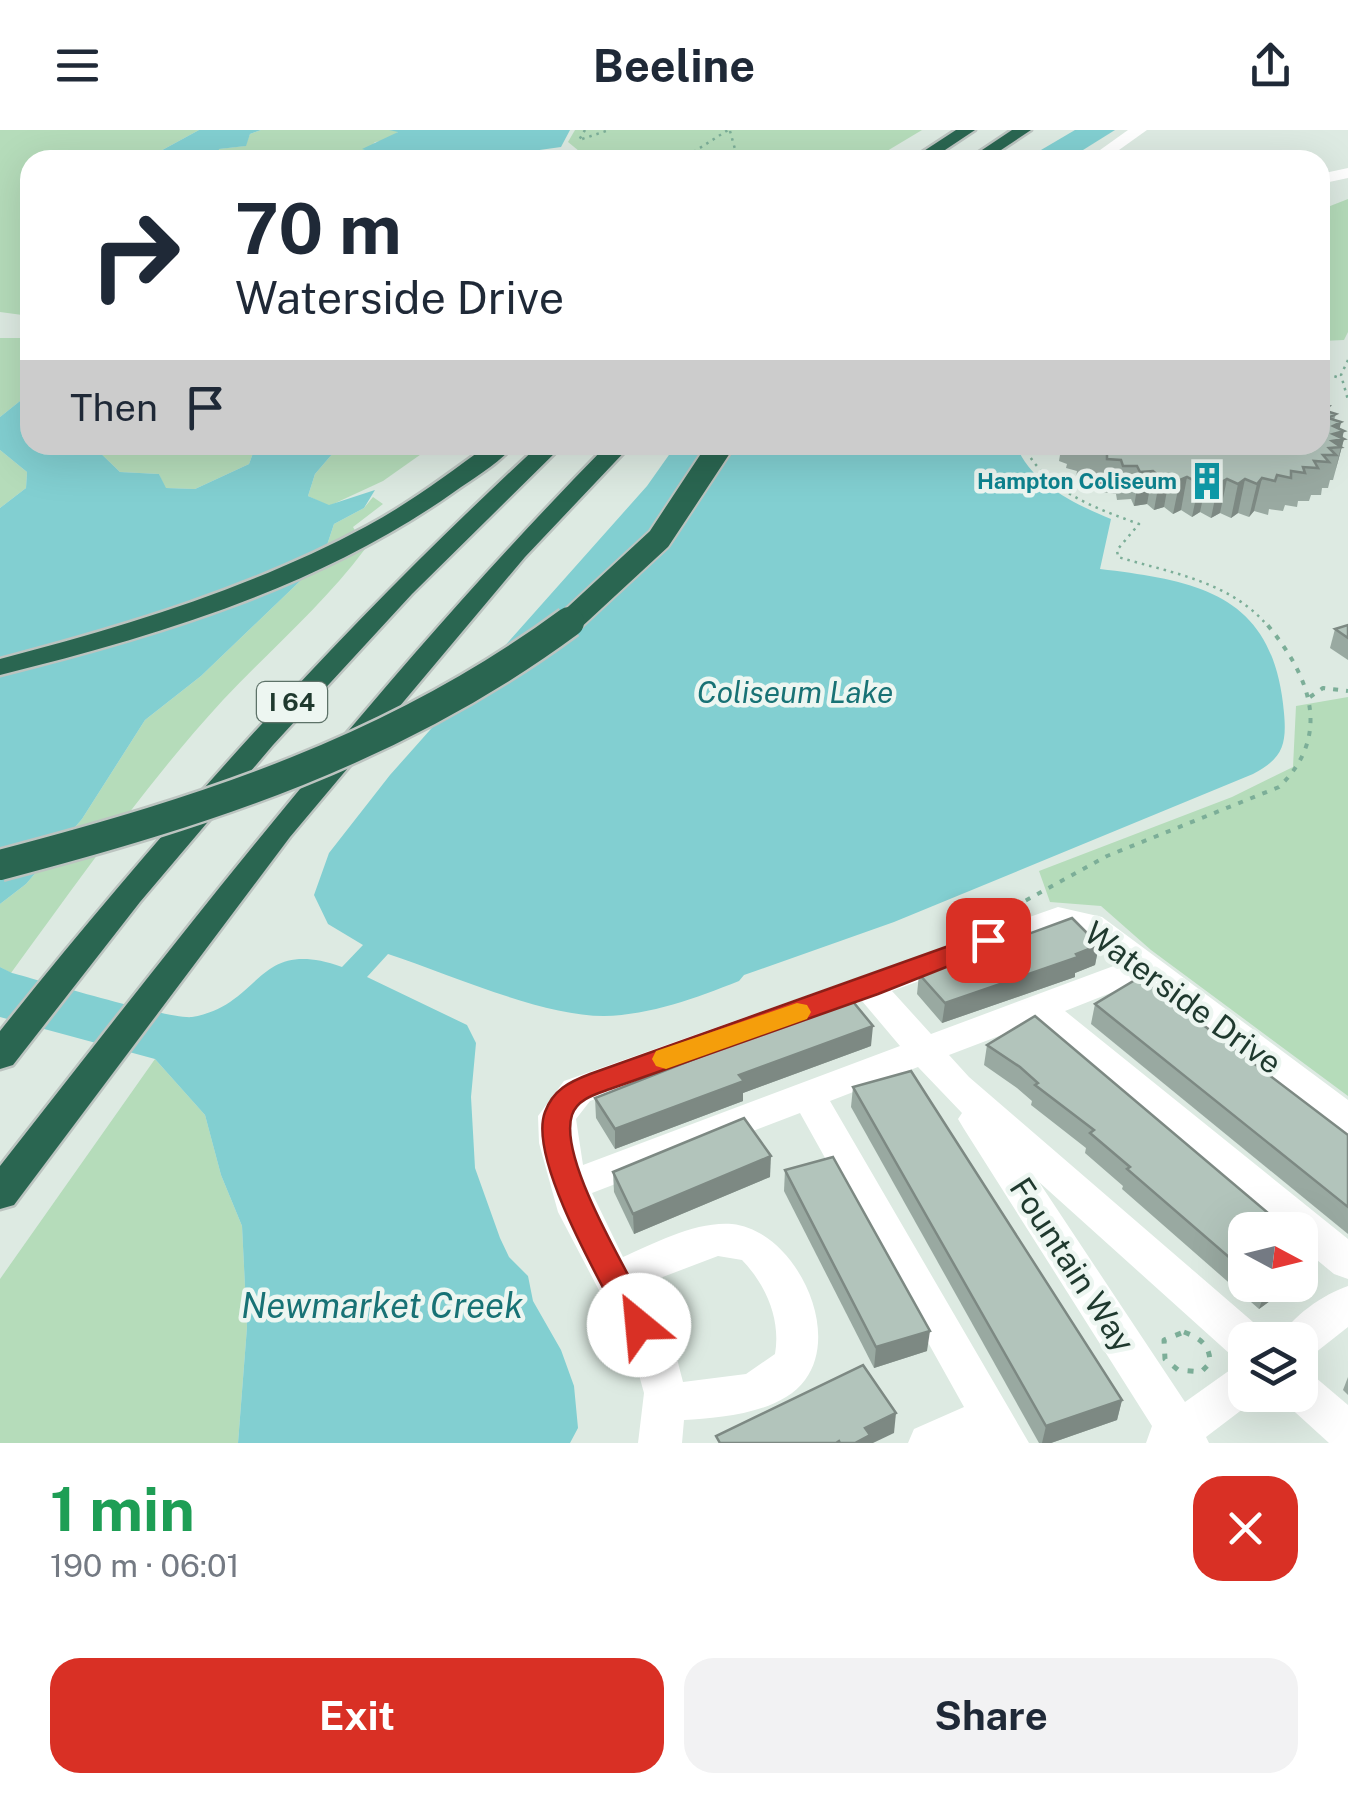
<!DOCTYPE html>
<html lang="en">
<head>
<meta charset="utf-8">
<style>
	:root { --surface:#fff; --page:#f2f2f3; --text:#1f2937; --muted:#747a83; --accent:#d93025 }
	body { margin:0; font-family:"Public Sans",sans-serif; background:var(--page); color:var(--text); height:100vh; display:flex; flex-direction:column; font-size:38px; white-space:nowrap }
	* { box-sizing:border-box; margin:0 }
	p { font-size:32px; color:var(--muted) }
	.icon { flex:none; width:55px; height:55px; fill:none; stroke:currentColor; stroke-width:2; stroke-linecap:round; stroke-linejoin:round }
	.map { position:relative; height:1313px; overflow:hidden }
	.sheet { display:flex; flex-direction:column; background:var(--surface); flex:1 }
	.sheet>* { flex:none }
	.top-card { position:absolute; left:20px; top:20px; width:1310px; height:305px; border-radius:30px; box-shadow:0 10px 40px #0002; background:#fff; color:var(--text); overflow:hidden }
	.needle { width:65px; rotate:97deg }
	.tools { position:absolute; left:1228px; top:1082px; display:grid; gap:20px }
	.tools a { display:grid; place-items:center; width:90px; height:90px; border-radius:20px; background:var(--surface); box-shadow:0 10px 40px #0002; font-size:50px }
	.pin { position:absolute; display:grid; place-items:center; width:85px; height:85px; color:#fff; margin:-42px; border-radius:20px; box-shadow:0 5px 15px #0006 }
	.me { position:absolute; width:110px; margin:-55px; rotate:332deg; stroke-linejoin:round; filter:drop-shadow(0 0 8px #0008) }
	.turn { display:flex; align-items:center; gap:35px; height:210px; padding:0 50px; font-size:45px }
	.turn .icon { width:130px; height:130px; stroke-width:2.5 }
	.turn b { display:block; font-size:70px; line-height:85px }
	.then { display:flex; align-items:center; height:95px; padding:0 50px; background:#0003; gap:20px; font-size:38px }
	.round { display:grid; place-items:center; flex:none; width:105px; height:105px; border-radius:30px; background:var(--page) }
	.headline { display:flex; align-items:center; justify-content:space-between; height:170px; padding:0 50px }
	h1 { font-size:60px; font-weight:700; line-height:75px; color:#1e9e55 }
	.primary-button { display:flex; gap:20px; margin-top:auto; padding:20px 50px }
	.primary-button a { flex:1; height:115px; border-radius:30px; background:var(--accent); color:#fff; font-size:40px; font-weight:700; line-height:115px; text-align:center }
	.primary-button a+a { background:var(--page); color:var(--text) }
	header { display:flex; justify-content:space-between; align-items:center; height:130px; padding:0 50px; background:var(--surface); font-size:45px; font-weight:700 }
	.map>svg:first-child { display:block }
	.green { fill:#b5dcba }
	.water { fill:#82cfd1 }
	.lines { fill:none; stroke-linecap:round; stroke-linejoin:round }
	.highway-casing { stroke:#bcc4c0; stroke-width:5 }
	.path-far2 { stroke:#7cae98; stroke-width:2.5; stroke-dasharray:2.5 5; stroke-linecap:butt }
	.path-far1 { stroke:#7cae98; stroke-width:4; stroke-dasharray:5 8; stroke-linecap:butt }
	.path { stroke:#7cae98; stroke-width:5; stroke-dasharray:6 10; stroke-linecap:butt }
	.minor { fill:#fff; fill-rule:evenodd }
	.highway { fill:#2a6651; fill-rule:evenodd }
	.highway-bridge-far1-casing { stroke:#bcc4c0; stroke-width:28; stroke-linecap:butt }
	.highway-bridge-casing { stroke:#bcc4c0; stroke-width:35; stroke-linecap:butt }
	.highway-bridge-far1 { stroke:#2a6651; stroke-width:24 }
	.highway-bridge { stroke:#2a6651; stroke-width:30 }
	.wall { fill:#99a9a1 }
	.shaded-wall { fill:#7d8983 }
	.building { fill:#b2c4bb; stroke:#7d8983; stroke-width:2.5 }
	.route { fill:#d93025; stroke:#8d1f18; stroke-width:2.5 }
	.slow { fill:#f59e0b }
	.labels { text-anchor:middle; stroke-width:9; stroke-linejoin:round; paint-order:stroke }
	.far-culture-label { font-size:22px; font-weight:bold; fill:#0d838f; stroke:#edf6f1; text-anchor:end }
	.shield { fill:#edf6f1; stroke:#5d7268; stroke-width:2.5 }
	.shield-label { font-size:25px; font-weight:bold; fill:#1f392e }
	.water-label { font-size:30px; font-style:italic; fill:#187275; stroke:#edf6f1 }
	.near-street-label { font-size:32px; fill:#1f392e; stroke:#edf6f1 }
	.near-water-label { font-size:35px; font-style:italic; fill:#187275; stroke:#edf6f1 }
</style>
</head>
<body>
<header><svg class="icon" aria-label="menu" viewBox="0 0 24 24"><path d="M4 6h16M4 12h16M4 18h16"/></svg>Beeline<svg class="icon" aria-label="share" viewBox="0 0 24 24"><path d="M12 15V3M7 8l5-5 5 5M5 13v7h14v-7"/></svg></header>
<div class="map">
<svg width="1348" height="1313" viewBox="0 0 1348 1313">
	<rect width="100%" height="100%" fill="#ddeae2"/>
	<g class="green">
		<path d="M 0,0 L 199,0 L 155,24 L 153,30 L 30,30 L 30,186 L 0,182 Z"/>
		<path d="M 261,0 L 389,0 L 399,1 L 388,10 L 375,12 L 359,30 L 345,25 L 287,23 L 268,27 L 218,23 L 218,19 L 245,16 L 250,4 Z"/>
		<path d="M 575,0 L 922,0 L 872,30 L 590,30 L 568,12 Z"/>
		<path d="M 1348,69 L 1348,202 L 1344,210 L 1321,211 L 1320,80 Z"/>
		<path d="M 0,208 L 30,208 L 30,263 L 0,287 Z"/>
		<path d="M 92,315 L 256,315 L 249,334 L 195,359 L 165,358 L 159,344 L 120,342 Z"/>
		<path d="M 340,315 L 434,315 L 383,351 L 329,376 L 308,366 L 315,344 Z"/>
		<path d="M 0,320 L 27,342 L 26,358 L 0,378 Z"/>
		<path d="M 373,367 L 383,374 L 353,397 L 365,419 C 324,474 270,520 223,570 C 145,655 79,750 11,843 L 0,837 L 0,774 L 26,754 L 82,689 L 145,590 L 201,546 L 322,430 L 334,394 L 364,378 Z"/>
		<path d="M 1348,567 L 1348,966 L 1151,820 L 1101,776 L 1050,772 L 1039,741 L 1232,667 L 1293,637 L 1296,576 Z"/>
		<path d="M 155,929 L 205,985 L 221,1045 L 242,1096 L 247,1197 L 238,1313 L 0,1313 L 0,1149 Z"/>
	</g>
	<g class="water">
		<path d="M 199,0 L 261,0 L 250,4 L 246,16 L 219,19 L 218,23 L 227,26 C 254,27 335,18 351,30 L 153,30 L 155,24 Z"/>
		<path d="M 389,0 L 570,0 L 561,17 L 518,23 L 564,24 L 576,30 L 359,30 L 368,21 L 362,19 L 398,2 Z"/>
		<path d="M 1075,0 L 1115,0 L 1067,30 L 1024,30 Z"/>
		<path d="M 30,263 L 30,315 L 92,315 L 120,342 L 159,344 L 166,358 L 195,359 L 249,334 L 256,315 L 340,315 L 315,344 L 308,366 L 329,375 L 375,360 L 364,378 L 334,394 L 322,430 L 201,546 L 145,590 L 82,689 L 26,754 L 0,774 L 0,378 L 26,358 L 27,342 L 0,320 L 0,287 Z"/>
		<path d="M 676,315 L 1016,315 C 1031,354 1075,374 1111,389 L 1100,439 C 1201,451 1274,465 1284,583 C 1287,615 1282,629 1253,644 L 894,792 L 744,845 L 739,851 C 696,868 651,885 604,886 C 541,886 449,844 388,824 L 367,847 L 467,895 L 476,913 L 471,967 L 475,1038 L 500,1108 L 509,1127 L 528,1146 L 533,1171 L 561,1220 L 574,1256 L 578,1298 L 570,1313 L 238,1313 L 247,1197 L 242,1096 L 221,1045 L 205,985 L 155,929 L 0,887 L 0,837 L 12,843 C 42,851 171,890 192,887 C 263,875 255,806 342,837 L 363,815 L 328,794 L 314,765 L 329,723 L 390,645 L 647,356 Z"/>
	</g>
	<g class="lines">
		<g class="highway-casing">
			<g id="highway">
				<path d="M 956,0 L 975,0 L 930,30 L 910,30 Z"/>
				<path d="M 1012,0 L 1031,0 L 986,30 L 967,30 Z"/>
				<path d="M 488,315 L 514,315 C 499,334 473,348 454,362 C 320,457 158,506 0,545 L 0,529 C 126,496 252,458 367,396 C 410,373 449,343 488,315 Z"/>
				<path d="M 539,315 L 563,315 L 412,464 L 273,615 L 140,772 L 13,935 L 0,939 L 0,901 C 166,693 343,496 539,315 Z"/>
				<path d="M 607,315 L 631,315 L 525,427 L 290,707 L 14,1075 L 0,1079 L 0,1036 C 194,788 386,540 607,315 Z"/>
			</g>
		</g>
		<g class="path-far2">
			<path d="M 585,0 L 579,10 L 609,0"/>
			<path d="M 730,1 L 738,30"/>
			<path d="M 681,30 L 728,0"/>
			<path d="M 1348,230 L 1341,245 L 1348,270"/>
			<path d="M 1320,242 L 1340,248"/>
			<path d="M 1023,315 C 1047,361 1092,377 1139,394 L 1117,420 L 1118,427 C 1171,443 1229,451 1267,495"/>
		</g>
		<g class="path-far1">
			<path d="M 1310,567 L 1323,558 L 1348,561"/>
			<path d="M 1003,783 L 1107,726 L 1279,657 C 1334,604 1309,544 1265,492"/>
		</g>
		<path class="path" d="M 1184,1202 C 1200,1208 1210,1215 1210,1233 L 1201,1242 L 1178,1240 L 1165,1229 L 1164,1210 Z"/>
		<g class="minor">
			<path d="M 1128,0 L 1147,0 L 1105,30 L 1086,30 Z"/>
			<path d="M 1348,38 L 1348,48 L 1320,54 L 1320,44 Z"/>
			<path d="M 1058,777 L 1102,787 L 1348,970 L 1348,1004 L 1335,1000 L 1141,851 L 1065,881 L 1348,1109 L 1348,1149 L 1334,1144 L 1300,1116 L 1300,1100 L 1281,1100 L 1033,893 L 949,925 L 969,947 L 1260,1198 L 1265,1210 L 1245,1210 L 1245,1229 L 1230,1224 L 1039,1052 L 1185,1272 L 1230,1240 L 1245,1234 L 1245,1265 L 1260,1266 L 1206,1307 L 1209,1313 L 1146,1313 L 1152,1296 L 964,999 L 958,989 L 962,983 L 918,937 L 830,971 L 1029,1313 L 908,1313 L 914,1299 L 964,1277 L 800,983 L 592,1063 L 623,1127 C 655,1113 696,1091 732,1094 C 793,1100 843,1199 805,1250 C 781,1283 721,1288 684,1290 L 682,1313 L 638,1313 L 644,1263 L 634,1227 L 558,1082 L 539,1013 L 538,986 L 564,951 ZM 1060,799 L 1080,804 L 1119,834 L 931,904 L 892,861 ZM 862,871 L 900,916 L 583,1035 L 576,989 L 590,971 ZM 718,1126 L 742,1130 C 766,1155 781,1189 775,1224 L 746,1244 L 683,1252 L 676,1225 L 639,1156 Z"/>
			<path d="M 1348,1156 L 1348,1197 L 1315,1223 L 1300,1228 L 1300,1210 L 1279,1210 C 1290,1187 1324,1164 1348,1156 Z"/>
			<path d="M 1300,1241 L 1315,1247 L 1348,1275 L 1348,1313 L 1329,1313 L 1285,1273 L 1281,1265 L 1300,1265 Z"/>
		</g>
		<use href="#highway" class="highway"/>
		<g class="highway-bridge-far1-casing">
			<path id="highway-bridge-far1" d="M 566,495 L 659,409 L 721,315"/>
		</g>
		<g class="highway-bridge-casing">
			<path id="highway-bridge" d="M 0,735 C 206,681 396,620 569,492"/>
		</g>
		<use href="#highway-bridge-far1" class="highway-bridge-far1"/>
		<use href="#highway-bridge" class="highway-bridge"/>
	</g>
	<g class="wall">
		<path d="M 1327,281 L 1336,284 L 1334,290 L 1341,292 L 1339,299 L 1344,309 L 1333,350 L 1330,350 L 1328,358 L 1322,358 L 1321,365 L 1311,365 L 1309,371 L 1298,371 L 1297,377 L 1285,375 L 1283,381 L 1269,379 L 1268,385 L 1254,381 L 1249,387 L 1238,383 L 1231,388 L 1220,383 L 1211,388 L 1200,382 L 1192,387 L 1181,380 L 1173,384 L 1164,377 L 1154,380 L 1147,374 L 1134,376 L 1131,369 L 1117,370 L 1116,364 L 1102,362 L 1102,357 L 1088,355 L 1088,349 L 1076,347 L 1077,341 L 1066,338 L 1067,334 L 1059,331 L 1060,325 L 1053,322 L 1054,315 L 1320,315 Z"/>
		<path d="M 1348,495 L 1348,530 L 1330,518 L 1335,499 Z"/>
		<path d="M 1099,815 L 1095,835 L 1075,843 L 1075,847 L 942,893 L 917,864 L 919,844 Z"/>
		<path d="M 1095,874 L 1348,1005 L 1348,1104 L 1091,894 Z"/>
		<path d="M 1035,886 L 1245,1100 L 1245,1155 L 1292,1155 L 1259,1179 L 1122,1059 L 1123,1056 L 1085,1023 L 1086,1018 L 1031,975 L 1032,971 L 1017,958 L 984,935 L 987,915 Z"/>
		<path d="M 871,916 L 743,963 L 743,971 L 615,1019 L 596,988 L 595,968 Z"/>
		<path d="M 853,957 L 1122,1270 L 1117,1290 L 1051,1313 L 1039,1313 L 851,977 Z"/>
		<path d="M 785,1040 L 927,1221 L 874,1238 L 784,1061 Z"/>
		<path d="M 613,1042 L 770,1047 L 634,1104 L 614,1062 Z"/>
		<path d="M 1348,1247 L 1348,1265 L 1343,1260 Z"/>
	</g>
	<g class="shaded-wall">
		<path d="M 1341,292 L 1339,302 L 1344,301 L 1342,309 L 1344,309 L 1335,342 L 1341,317 L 1329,318 L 1333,296 Z"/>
		<path d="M 1153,341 L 1147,374 L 1134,376 L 1140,342 Z"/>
		<path d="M 1170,344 L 1164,377 L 1154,380 L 1160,347 Z"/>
		<path d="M 1187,347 L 1181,380 L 1173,384 L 1180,350 Z"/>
		<path d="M 1262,348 L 1254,381 L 1249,387 L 1257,354 Z"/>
		<path d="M 1207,349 L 1200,382 L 1192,387 L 1199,353 Z"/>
		<path d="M 1227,349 L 1220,383 L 1211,388 L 1218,354 Z"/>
		<path d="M 1245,349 L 1238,383 L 1231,388 L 1238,354 Z"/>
		<path d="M 1099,815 L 1095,835 L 1075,843 L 1075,847 L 942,893 L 945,873 Z"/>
		<path d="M 873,896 L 871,916 L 743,963 L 743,971 L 615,1019 L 615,999 L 739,945 Z"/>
		<path d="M 771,1026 L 770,1047 L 634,1104 L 633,1084 Z"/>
		<path d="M 1315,1123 L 1308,1143 L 1300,1149 L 1300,1134 Z"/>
		<path d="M 1271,1155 L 1292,1155 L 1259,1179 L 1266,1159 Z"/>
		<path d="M 930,1201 L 927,1221 L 874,1238 L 876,1217 Z"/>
		<path d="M 1122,1270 L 1117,1290 L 1051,1313 L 1042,1313 L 1046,1296 Z"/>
		<path d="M 896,1283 L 894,1303 L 873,1313 L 855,1313 L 865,1298 Z"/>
	</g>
	<g class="building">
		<path d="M 1320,274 L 1329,276 L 1323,280 L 1336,284 L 1328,288 L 1341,292 L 1333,296 L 1344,301 L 1333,304 L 1344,309 L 1332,311 L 1341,317 L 1329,318 L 1336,325 L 1323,325 L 1329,332 L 1314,331 L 1318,338 L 1303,337 L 1305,343 L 1291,341 L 1291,348 L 1277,345 L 1275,351 L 1262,348 L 1257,354 L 1245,349 L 1238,354 L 1227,349 L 1218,354 L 1207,349 L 1199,353 L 1187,347 L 1180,350 L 1170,344 L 1160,347 L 1153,341 L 1140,342 L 1137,336 L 1123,336 L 1121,330 L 1107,329 L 1107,324 L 1093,322 L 1094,316 L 1087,315 L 1320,315 Z"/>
		<path d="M 1348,495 L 1348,508 L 1335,499 Z"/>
		<path d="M 1072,788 L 1099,815 L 1076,824 L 1078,827 L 945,873 L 919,844 Z"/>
		<path d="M 1140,847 L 1348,1005 L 1348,1077 L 1095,874 Z"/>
		<path d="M 850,868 L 873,896 L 739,945 L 744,951 L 615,999 L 595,968 Z"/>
		<path d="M 1035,886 L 1288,1100 L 1245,1100 L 1245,1141 L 1127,1039 L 1130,1037 L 1090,1003 L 1094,1000 L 1035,955 L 1038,953 L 1020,937 L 987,915 Z"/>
		<path d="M 911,941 L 1122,1270 L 1046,1296 L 853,957 Z"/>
		<path d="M 744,988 L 771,1026 L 633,1084 L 613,1042 Z"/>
		<path d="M 833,1027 L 930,1201 L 876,1217 L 785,1040 Z"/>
		<path d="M 1300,1110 L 1315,1123 L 1300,1134 Z"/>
		<path d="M 863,1235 L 896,1283 L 865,1298 L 870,1305 L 855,1313 L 840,1313 L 839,1311 L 836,1313 L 720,1313 L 716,1306 Z"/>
	</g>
	<path class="route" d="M 988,802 L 1001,810 L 997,817 L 878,864 L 610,959 C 596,964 577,969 572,985 C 557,1030 634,1152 655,1195 L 650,1204 L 639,1208 L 628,1204 C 605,1160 527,1029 545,982 C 553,960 569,952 590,944 Z"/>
	<path class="slow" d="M 797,873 L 807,875 L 811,882 L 807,889 L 666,939 L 656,936 L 652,929 L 656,921 Z"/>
	<defs>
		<g id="building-bare" transform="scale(3)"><path d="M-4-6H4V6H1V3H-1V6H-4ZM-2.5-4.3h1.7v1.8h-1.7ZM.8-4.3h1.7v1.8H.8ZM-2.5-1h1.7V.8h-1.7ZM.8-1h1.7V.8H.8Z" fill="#0f9aa8" stroke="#edf6f1" stroke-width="2.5" paint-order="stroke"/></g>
	</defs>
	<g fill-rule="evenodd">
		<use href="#building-bare" x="1207" y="351"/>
	</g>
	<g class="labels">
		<g class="far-culture-label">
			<text x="1177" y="359">Hampton Coliseum</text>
		</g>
		<rect class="shield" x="257" y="552" width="70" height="40" rx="8"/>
		<g class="shield-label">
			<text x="292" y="581">I 64</text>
		</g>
		<g class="water-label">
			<text x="795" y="573">Coliseum Lake</text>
		</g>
		<g class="near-street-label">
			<text transform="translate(1183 868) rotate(36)" y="11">Waterside Drive</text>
			<text transform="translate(1072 1135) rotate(57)" y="11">Fountain Way</text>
		</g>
		<g class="near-water-label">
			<text x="382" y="1188">Newmarket Creek</text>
		</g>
	</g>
</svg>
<div class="tools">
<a><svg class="needle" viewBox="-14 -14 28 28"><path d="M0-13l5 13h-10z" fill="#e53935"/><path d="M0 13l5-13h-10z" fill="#747a83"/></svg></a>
<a><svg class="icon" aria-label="layers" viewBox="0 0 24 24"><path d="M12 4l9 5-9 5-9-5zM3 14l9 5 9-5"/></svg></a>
</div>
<div class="pin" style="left:988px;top:810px;background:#d93025"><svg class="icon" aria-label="arrive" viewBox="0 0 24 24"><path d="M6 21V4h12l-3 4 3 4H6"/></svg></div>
<svg class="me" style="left:639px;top:1195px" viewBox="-20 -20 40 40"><circle r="19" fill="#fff"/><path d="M0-13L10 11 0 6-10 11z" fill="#d93025"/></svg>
<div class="top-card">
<div class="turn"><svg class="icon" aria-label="right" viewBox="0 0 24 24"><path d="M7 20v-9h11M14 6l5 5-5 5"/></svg><div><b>70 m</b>Waterside Drive</div></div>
<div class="then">Then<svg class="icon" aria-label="arrive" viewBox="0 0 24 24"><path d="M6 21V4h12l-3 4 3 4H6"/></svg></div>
</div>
</div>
<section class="sheet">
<div class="headline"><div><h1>1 min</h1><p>190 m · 06:01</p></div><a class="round" style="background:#d93025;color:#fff"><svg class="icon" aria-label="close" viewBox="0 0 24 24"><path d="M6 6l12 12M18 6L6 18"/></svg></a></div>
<div class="primary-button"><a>Exit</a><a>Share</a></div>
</section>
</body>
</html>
